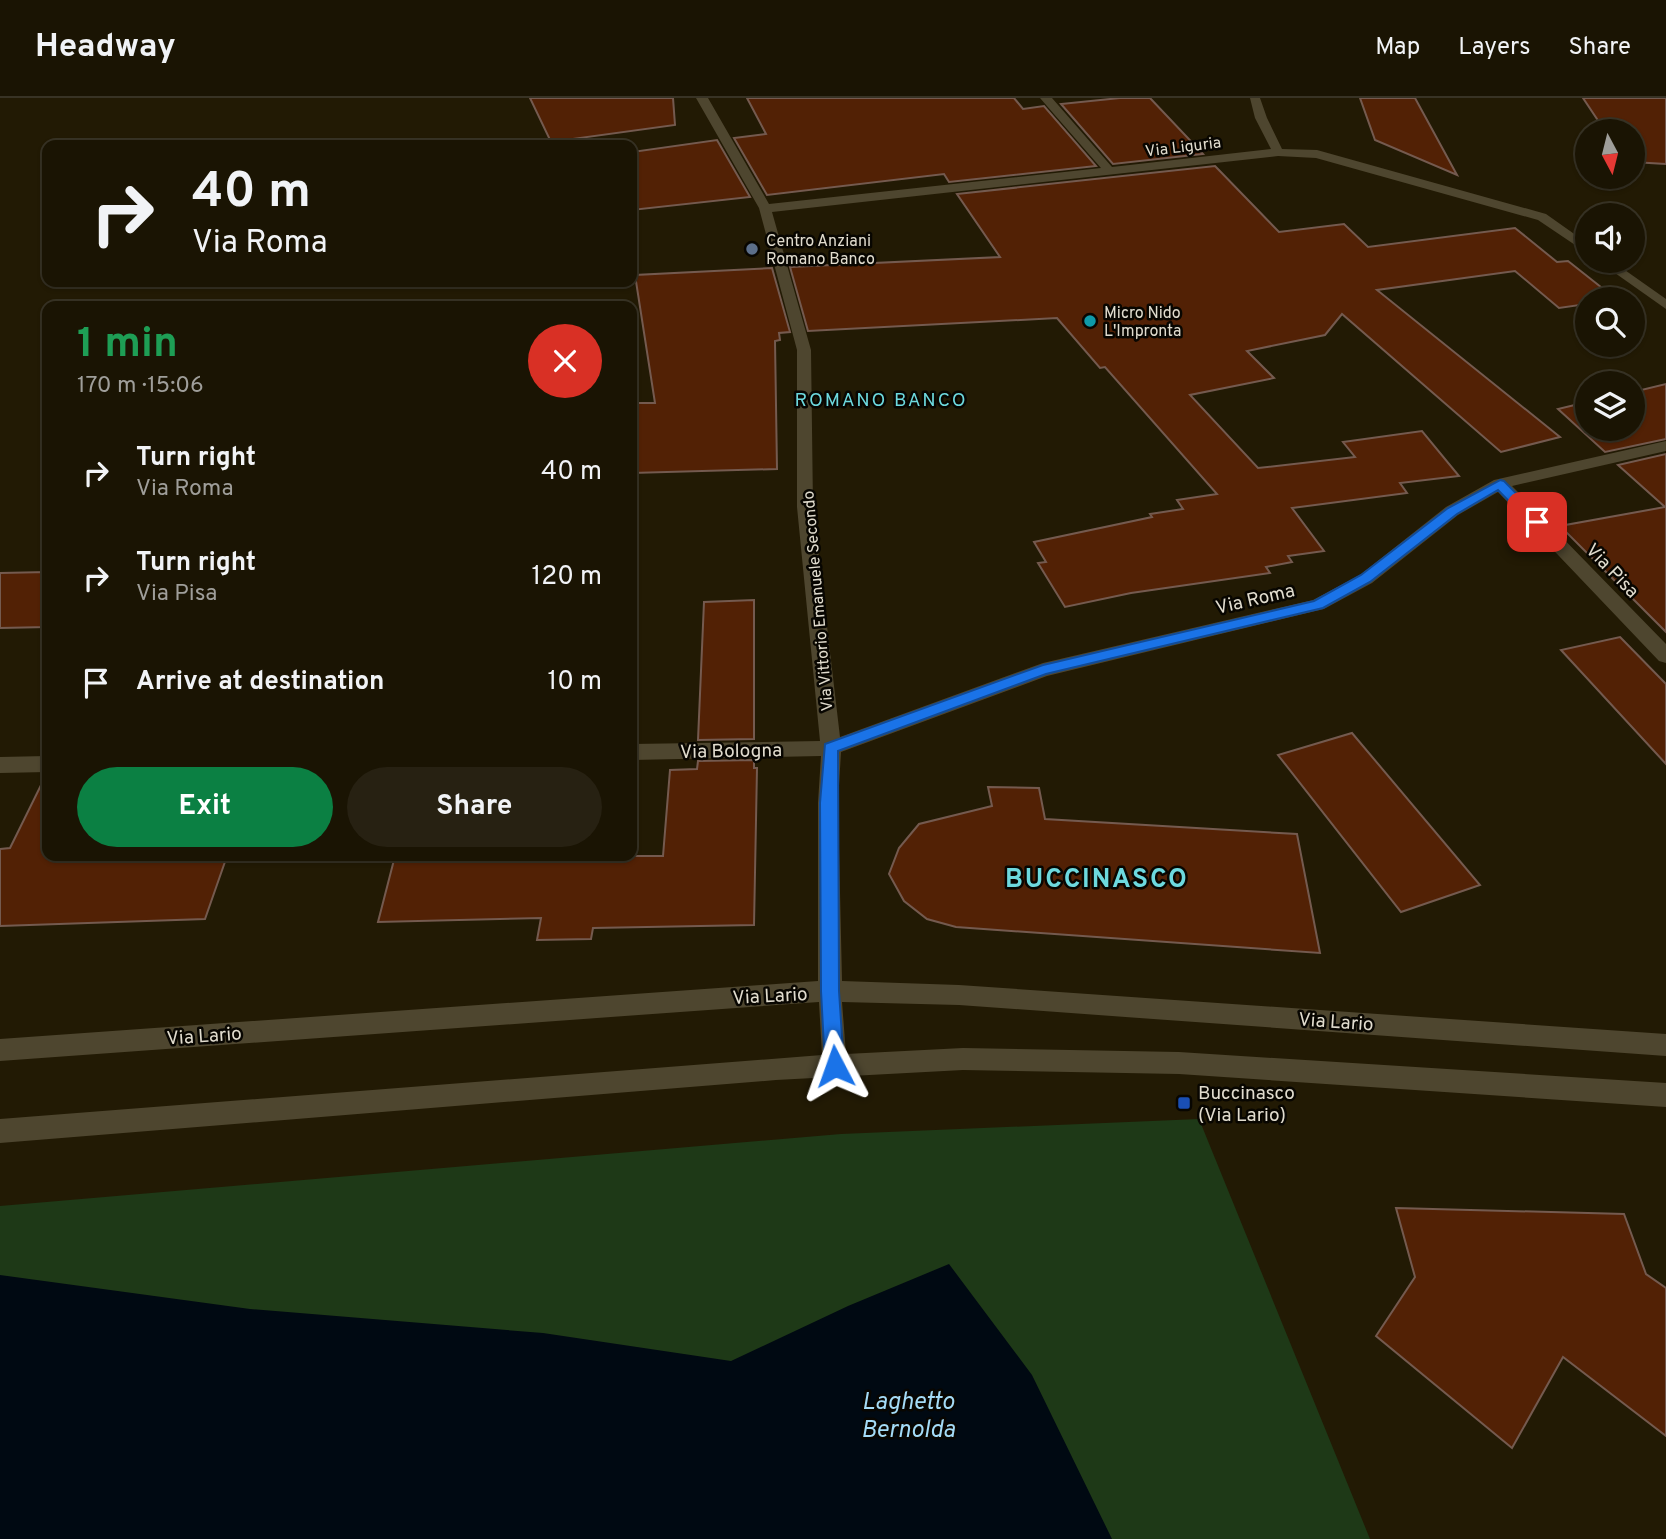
<!DOCTYPE html>
<html lang="en">
<head>
<meta charset="utf-8">
<style>
	:root { --surface:#1a1403; --page:#272112; --text:#f1f3f6; --muted:#9f9e9a; --line:#383325; --accent:#0b8043 }
	body { margin:0; font-family:Overpass,sans-serif; background:var(--page); color:var(--text); height:100vh; display:flex; flex-direction:column; font-size:26px; white-space:nowrap }
	* { box-sizing:border-box; margin:0 }
	p { font-size:23px; color:var(--muted) }
	.icon { flex:none; width:38px; height:38px; fill:none; stroke:currentColor; stroke-width:2; stroke-linecap:round; stroke-linejoin:round }
	.map { position:relative; flex:1; overflow:hidden }
	.side { position:absolute; left:42px; top:203px; width:595px; height:560px; display:flex; flex-direction:column; background:var(--surface); border-radius:14px; box-shadow:0 2px 5px #0004,0 0 0 2px var(--line) }
	.side>* { flex:none }
	.top-card { position:absolute; left:42px; top:42px; width:595px; height:147px; border-radius:14px; box-shadow:0 2px 5px #0004,0 0 0 2px var(--line); background:#1a1403; color:var(--text); overflow:hidden }
	.needle { width:46px; rotate:173deg }
	.tools { position:absolute; left:1575px; top:21px; display:grid; gap:14px }
	.tools a { display:grid; place-items:center; width:70px; height:70px; border-radius:50%; background:var(--surface); box-shadow:0 2px 5px #0004,0 0 0 2px var(--line); font-size:35px }
	.pin { position:absolute; display:grid; place-items:center; width:60px; height:60px; color:#fff; margin:-30px; border-radius:14px; box-shadow:0 4px 10px #0006 }
	.me { position:absolute; width:77px; margin:-38px; rotate:356deg; stroke-linejoin:round; filter:drop-shadow(0 0 5px #0008) }
	.turn { display:flex; align-items:center; gap:24px; height:147px; padding:0 35px; font-size:32px }
	.turn .icon { width:91px; height:91px; stroke-width:2.5 }
	.turn b { display:block; font-size:49px; line-height:60px }
	.round { display:grid; place-items:center; flex:none; width:74px; height:74px; border-radius:37px; background:var(--page) }
	.head { display:flex; align-items:center; justify-content:space-between; height:119px; padding:0 35px }
	h1 { font-size:42px; font-weight:700; line-height:52px; color:#1e9e55 }
	.action { display:flex; gap:14px; margin-top:auto; padding:14px 35px }
	.action a { flex:1; height:80px; border-radius:42px; background:var(--accent); color:#fff; font-size:28px; font-weight:700; line-height:80px; text-align:center }
	.action a+a { background:var(--page); color:var(--text) }
	ul { padding:0; list-style:none }
	li { display:flex; align-items:center; gap:21px; height:105px; padding:0 35px }
	li div { flex:1 }
	li b { display:block; font-size:26px }
	li em { font-style:normal }
	header { display:flex; align-items:center; gap:42px; box-sizing:border-box; height:98px; padding:0 35px; background:var(--surface); border-bottom:2px solid var(--line) }
	header strong { font-size:33px }
	nav { display:flex; gap:38px; margin-inline-start:auto; font-size:24px }
	.map>svg:first-child { display:block }
	.green { fill:#1e3917 }
	.water { fill:#000912 }
	.building { fill:#522105; stroke:#745a4f; stroke-width:2 }
	.lines { fill:none; stroke-linecap:round; stroke-linejoin:round }
	.street { fill:#4e462f; fill-rule:evenodd }
	.route { fill:#1a73e8; stroke:#114b97; stroke-width:2 }
	.service-dot { fill:#5c6f8a; stroke:#080601; stroke-width:2.5 }
	.culture-dot { fill:#0f9aa8; stroke:#080601; stroke-width:2.5 }
	.transit-dot { fill:#1a4fb4; stroke:#080601; stroke-width:2.5 }
	.labels { text-anchor:middle; stroke-width:5; stroke-linejoin:round; paint-order:stroke }
	.far-street-label { font-size:16px; fill:#e1dcce; stroke:#080601 }
	.far-poi-label { font-size:16px; fill:#e1dcce; stroke:#080601; text-anchor:start }
	.far-quarter-label { font-size:19px; letter-spacing:2px; fill:#6dd9de; stroke:#080601 }
	.street-label { font-size:19px; fill:#e1dcce; stroke:#080601 }
	.poi-label { font-size:19px; fill:#e1dcce; stroke:#080601; text-anchor:start }
	.near-water-label { font-size:24px; font-style:italic; fill:#a4dbf6; stroke:#080601 }
	.district-label { font-size:26px; font-weight:bold; letter-spacing:2px; fill:#6dd9de; stroke:#080601 }
</style>
</head>
<body>
<header>
<strong>Headway</strong>
<nav><a>Map</a><a>Layers</a><a>Share</a></nav>
</header>
<div class="map">
<svg width="1666" height="1441" viewBox="0 0 1666 1441">
	<rect width="100%" height="100%" fill="#221a04"/>
	<path class="green" d="M 1199,1021 L 1370,1441 L 0,1441 L 0,1108 L 841,1036 Z"/>
	<path class="water" d="M 949,1166 L 1032,1277 L 1112,1441 L 0,1441 L 0,1177 L 250,1211 L 543,1235 L 731,1263 L 848,1208 Z"/>
	<g class="building">
		<path d="M 530,0 L 673,0 L 675,27 L 551,44 Z"/>
		<path d="M 747,0 L 1014,0 L 1023,11 L 1044,8 L 1096,68 L 949,84 L 944,76 L 767,97 L 734,40 L 766,36 Z"/>
		<path d="M 1120,0 L 1150,0 L 1203,56 L 1113,66 L 1061,6 Z"/>
		<path d="M 1360,0 L 1415,0 L 1457,77 L 1375,42 Z"/>
		<path d="M 1583,0 L 1666,0 L 1666,66 L 1633,64 L 1633,33 L 1605,33 Z"/>
		<path d="M 717,42 L 750,99 L 632,112 L 632,54 Z"/>
		<path d="M 1215,68 L 1279,134 L 1344,126 L 1368,149 L 1515,130 L 1557,164 L 1568,163 L 1616,201 L 1587,201 L 1587,206 L 1559,210 L 1515,173 L 1377,192 L 1560,339 L 1501,354 L 1342,216 L 1325,237 L 1247,253 L 1274,280 L 1190,297 L 1258,370 L 1355,359 L 1343,344 L 1422,333 L 1459,378 L 1400,385 L 1407,395 L 1292,410 L 1324,453 L 1288,458 L 1292,464 L 1266,469 L 1270,475 L 1131,495 L 1065,509 L 1038,465 L 1046,464 L 1034,444 L 1152,419 L 1150,416 L 1183,411 L 1177,402 L 1217,396 L 1105,269 L 1100,270 L 1057,220 L 808,233 L 790,169 L 1000,159 L 957,96 Z"/>
		<path d="M 772,170 L 790,234 L 779,235 L 780,242 L 775,243 L 777,371 L 632,375 L 632,305 L 655,305 L 635,177 Z"/>
		<path d="M 1666,286 L 1666,341 L 1605,354 L 1558,311 L 1587,304 L 1587,331 L 1633,331 L 1633,294 Z"/>
		<path d="M 1666,356 L 1666,534 L 1560,428 L 1665,409 L 1618,367 Z"/>
		<path d="M 47,474 L 47,529 L 0,530 L 0,475 Z"/>
		<path d="M 754,502 L 754,641 L 698,642 L 704,504 Z"/>
		<path d="M 1620,539 L 1666,586 L 1666,666 L 1561,552 Z"/>
		<path d="M 1352,635 L 1480,787 L 1401,814 L 1278,657 Z"/>
		<path d="M 754,662 L 754,670 L 757,670 L 754,827 L 593,830 L 591,841 L 537,842 L 541,820 L 378,824 L 395,758 L 663,758 L 670,672 L 697,671 L 698,663 Z"/>
		<path d="M 46,677 L 47,758 L 227,758 L 205,821 L 0,828 L 0,751 L 10,750 Z"/>
		<path d="M 988,689 L 1039,690 L 1045,721 L 1297,736 L 1320,855 L 956,829 L 927,821 L 904,803 L 889,776 L 899,750 L 919,726 L 992,708 Z"/>
		<path d="M 1396,1110 L 1624,1116 L 1646,1176 L 1666,1190 L 1666,1338 L 1563,1259 L 1512,1350 L 1376,1238 L 1415,1179 Z"/>
	</g>
	<g class="lines">
		<g class="street">
			<path d="M 696,0 L 708,0 L 769,106 L 1101,70 L 1040,0 L 1052,0 L 1112,69 L 1271,51 L 1255,20 L 1250,0 L 1260,0 L 1267,20 L 1282,51 L 1317,52 L 1546,116 L 1587,145 L 1587,155 L 1538,122 L 1316,60 L 1278,58 L 772,114 L 811,252 L 813,409 L 840,639 L 1043,565 L 1313,502 L 1360,477 L 1446,409 L 1494,382 L 1666,343 L 1666,353 L 1512,388 L 1666,546 L 1666,565 L 1659,563 L 1498,394 L 1458,417 L 1372,485 L 1324,511 L 1047,578 L 841,654 L 838,705 L 842,883 L 959,887 L 1666,936 L 1666,958 L 959,907 L 842,904 L 846,956 L 963,950 L 1179,954 L 1666,985 L 1666,1009 L 1179,976 L 963,972 L 776,982 L 0,1045 L 0,1021 L 822,957 L 819,904 L 0,963 L 0,941 L 818,883 L 818,705 L 821,658 L 632,662 L 632,646 L 820,643 L 797,409 L 797,252 L 759,110 Z"/>
			<path d="M 1598,163 L 1612,163 L 1666,201 L 1666,211 Z"/>
			<path d="M 47,658 L 47,674 L 0,675 L 0,659 Z"/>
		</g>
	</g>
	<path class="route" d="M 1500,382 L 1504,383 L 1541,421 L 1541,427 L 1532,427 L 1498,392 L 1457,416 L 1370,484 L 1323,510 L 1046,576 L 838,653 L 839,893 L 844,968 L 841,974 L 835,976 L 828,974 L 825,968 L 821,893 L 820,705 L 825,646 L 1043,567 L 1314,503 L 1361,477 L 1448,410 Z"/>
	<circle class="service-dot" cx="752" cy="151" r="7"/>
	<circle class="culture-dot" cx="1090" cy="223" r="7"/>
	<rect class="transit-dot" x="1177" y="998" width="14" height="14" rx="3.5"/>
	<g class="labels">
		<g class="far-street-label">
			<text transform="translate(1183 48) rotate(-7)" y="6">Via Liguria</text>
			<text transform="translate(817 503) rotate(-95)" y="6">Via Vittorio Emanuele Secondo</text>
		</g>
		<g class="far-poi-label">
			<text x="766" y="148">Centro Anziani<tspan x="766" dy="18">Romano Banco</tspan></text>
			<text x="1104" y="220">Micro Nido<tspan x="1104" dy="18">L'Impronta</tspan></text>
		</g>
		<g class="far-quarter-label">
			<text x="881" y="308">ROMANO BANCO</text>
		</g>
		<g class="street-label">
			<text transform="translate(1613 472) rotate(46)" y="7">Via Pisa</text>
			<text transform="translate(1255 500) rotate(-13)" y="7">Via Roma</text>
			<text transform="translate(731 652) rotate(-1)" y="7">Via Bologna</text>
			<text transform="translate(770 897) rotate(-3)" y="7">Via Lario</text>
			<text transform="translate(1336 923) rotate(4)" y="7">Via Lario</text>
			<text transform="translate(204 937) rotate(-4)" y="7">Via Lario</text>
		</g>
		<g class="poi-label">
			<text x="1198" y="1001">Buccinasco<tspan x="1198" dy="22">(Via Lario)</tspan></text>
		</g>
		<g class="near-water-label">
			<text x="908" y="1311">Laghetto<tspan x="908" dy="28">Bernolda</tspan></text>
		</g>
		<g class="district-label">
			<text x="1097" y="789">BUCCINASCO</text>
		</g>
	</g>
</svg>
<div class="tools">
<a><svg class="needle" viewBox="-14 -14 28 28"><path d="M0-13l5 13h-10z" fill="#e53935"/><path d="M0 13l5-13h-10z" fill="#9f9e9a"/></svg></a>
<a><svg class="icon" aria-label="sound" viewBox="0 0 24 24"><path d="M4 9h4l5-4v14l-5-4H4zM17 9q2 3 0 6"/></svg></a>
<a><svg class="icon" aria-label="search" viewBox="0 0 24 24"><circle cx="10" cy="10" r="6"/><path d="M15 15l6 6"/></svg></a>
<a><svg class="icon" aria-label="layers" viewBox="0 0 24 24"><path d="M12 4l9 5-9 5-9-5zM3 14l9 5 9-5"/></svg></a>
</div>
<div class="pin" style="left:1537px;top:424px;background:#d93025"><svg class="icon" aria-label="arrive" viewBox="0 0 24 24"><path d="M6 21V4h12l-3 4 3 4H6"/></svg></div>
<svg class="me" style="left:835px;top:968px" viewBox="-20 -20 40 40"><path d="M0-17L14 15 0 8-14 15z" fill="#1a73e8" stroke="#fff" stroke-width="4"/></svg>
<div class="top-card">
<div class="turn"><svg class="icon" aria-label="right" viewBox="0 0 24 24"><path d="M7 20v-9h11M14 6l5 5-5 5"/></svg><div><b>40 m</b>Via Roma</div></div>
</div>
<section class="side">
<div class="head"><div><h1>1 min</h1><p>170 m · 15:06</p></div><a class="round" style="background:#d93025;color:#fff"><svg class="icon" aria-label="close" viewBox="0 0 24 24"><path d="M6 6l12 12M18 6L6 18"/></svg></a></div>
<ul>
<li><svg class="icon" aria-label="right" viewBox="0 0 24 24"><path d="M7 20v-9h11M14 6l5 5-5 5"/></svg><div><b>Turn right</b><p>Via Roma</p></div><em>40 m</em></li>
<li><svg class="icon" aria-label="right" viewBox="0 0 24 24"><path d="M7 20v-9h11M14 6l5 5-5 5"/></svg><div><b>Turn right</b><p>Via Pisa</p></div><em>120 m</em></li>
<li><svg class="icon" aria-label="arrive" viewBox="0 0 24 24"><path d="M6 21V4h12l-3 4 3 4H6"/></svg><div><b>Arrive at destination</b></div><em>10 m</em></li>
</ul>
<div class="action"><a>Exit</a><a>Share</a></div>
</section>
</div>
</body>
</html>
